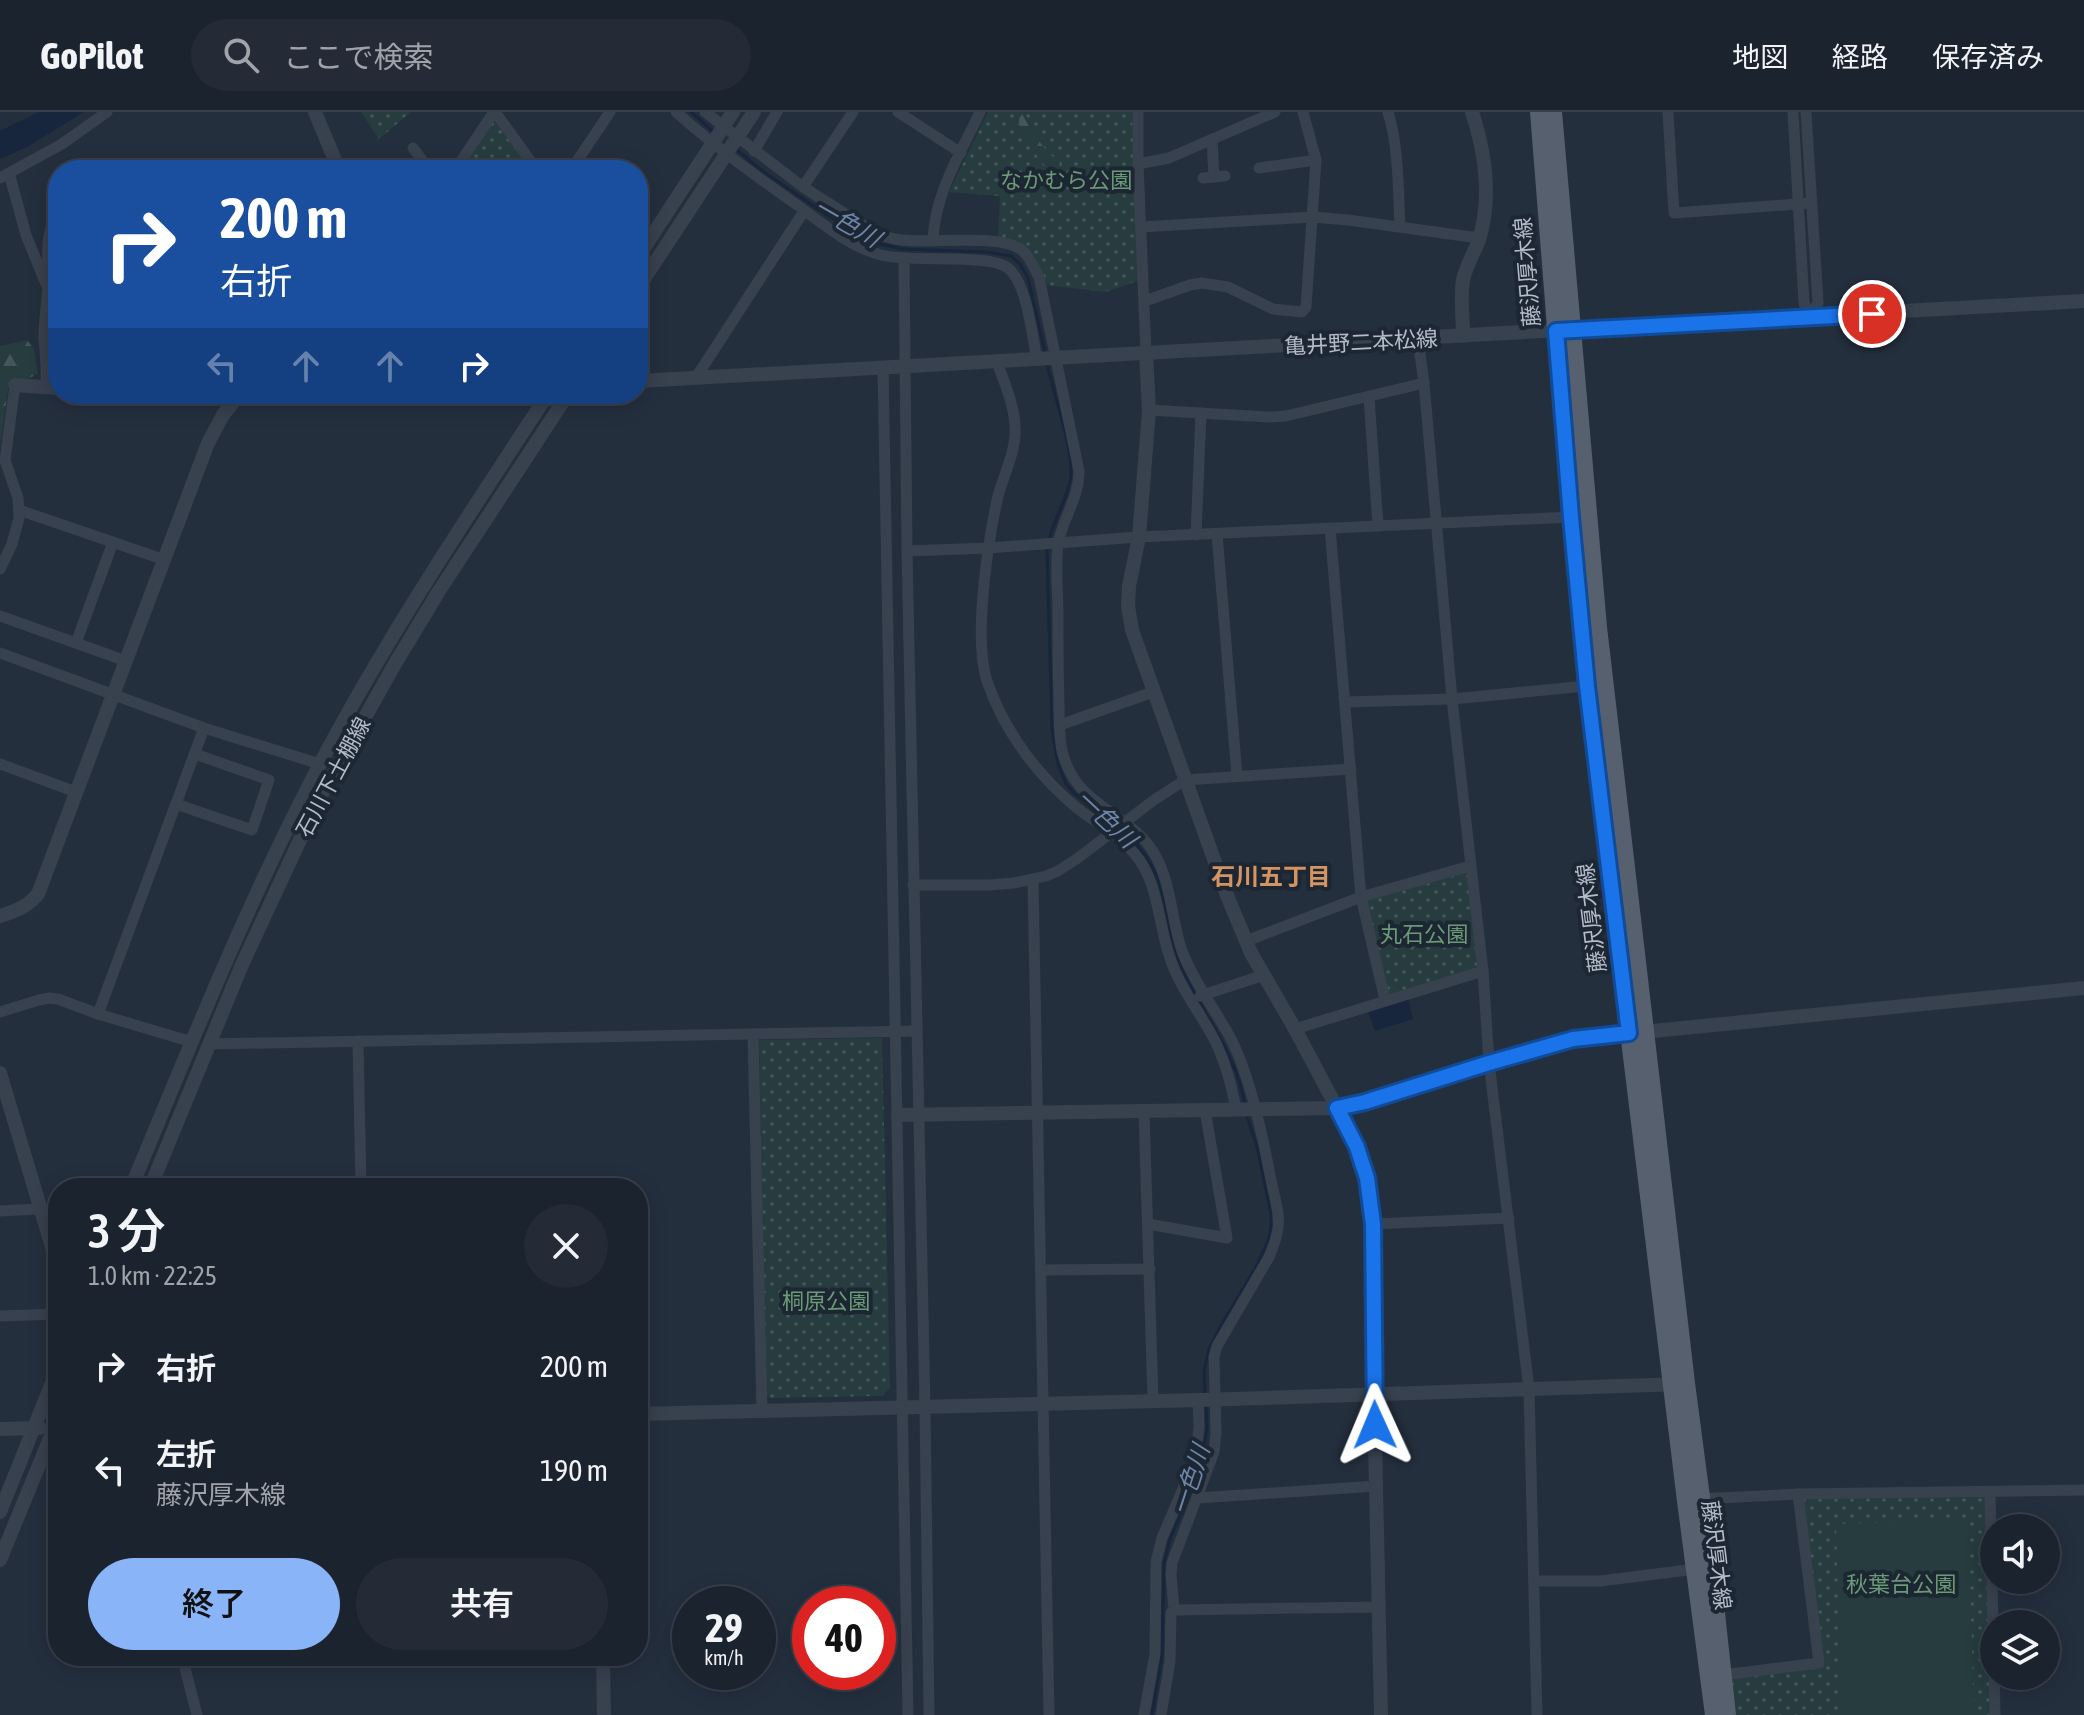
<!DOCTYPE html>
<html lang="ja">
<head>
<meta charset="utf-8">
<style>
	:root { --surface:#1b232e; --page:#242b36; --text:#f1f3f6; --muted:#a0a4aa; --line:#39404a; --accent:#8ab4f8 }
	body { margin:0; font-family:"Asap Condensed","Noto Sans JP",sans-serif; background:var(--page); color:var(--text); height:100vh; display:flex; flex-direction:column; font-size:30px; white-space:nowrap }
	* { box-sizing:border-box; margin:0 }
	p { font-size:26px; color:var(--muted) }
	.icon { flex:none; width:44px; height:44px; fill:none; stroke:currentColor; stroke-width:2; stroke-linecap:round; stroke-linejoin:round }
	.map { position:relative; flex:1; overflow:hidden }
	.details { position:absolute; left:48px; top:1066px; width:600px; height:488px; display:flex; flex-direction:column; background:var(--surface); border-radius:32px; box-shadow:0 4px 20px #0003,0 0 0 2px var(--line) }
	.details>* { flex:none }
	.guide { position:absolute; left:48px; top:48px; width:600px; height:244px; border-radius:32px; box-shadow:0 4px 20px #0003,0 0 0 2px var(--line); background:#1a4fa0; color:#fff; overflow:hidden }
	.fabs { position:absolute; left:1980px; top:1402px; display:grid; gap:16px }
	.fabs a { display:grid; place-items:center; width:80px; height:80px; border-radius:50%; background:var(--surface); box-shadow:0 4px 20px #0003,0 0 0 2px var(--line); font-size:40px }
	.speed { position:absolute; left:672px; top:1474px; display:flex; gap:16px; font-size:40px; font-weight:700; text-align:center }
	.speed>* { display:grid; place-content:center; width:104px; height:104px; border-radius:50%; background:var(--surface); box-shadow:0 4px 20px #0003,0 0 0 2px var(--line); line-height:1 }
	.speed small { font-size:20px; font-weight:400 }
	.speed .limit { border:12px solid #d22; background:#fff; color:#111 }
	.pin { position:absolute; display:grid; place-items:center; width:68px; height:68px; color:#fff; margin:-34px; border:4px solid #fff; border-radius:50%; box-shadow:0 2px 8px #0007 }
	.me { position:absolute; width:88px; margin:-44px; rotate:359deg; stroke-linejoin:round; filter:drop-shadow(0 0 6px #0008) }
	.turn { display:flex; align-items:center; gap:28px; height:168px; padding:0 40px; font-size:36px }
	.turn .icon { width:104px; height:104px; stroke-width:2.5 }
	.turn b { display:block; font-size:56px; line-height:68px }
	.lanes { display:flex; align-items:center; height:76px; padding:0 40px; background:#0003; justify-content:center; gap:40px; direction:ltr }
	.lanes .off { opacity:.35 }
	.round { display:grid; place-items:center; flex:none; width:84px; height:84px; border-radius:42px; background:var(--page) }
	.head { display:flex; align-items:center; justify-content:space-between; height:136px; padding:0 40px }
	h1 { font-size:48px; font-weight:600; line-height:60px }
	.primary-button { display:flex; gap:16px; margin-top:auto; padding:16px 40px }
	.primary-button a { flex:1; height:92px; border-radius:48px; background:var(--accent); color:#111; font-size:32px; font-weight:600; line-height:92px; text-align:center }
	.primary-button a+a { background:var(--page); color:var(--text) }
	ul { padding:0; list-style:none }
	li { display:flex; align-items:center; gap:24px; height:104px; padding:0 40px }
	li div { flex:1 }
	li b { display:block; font-size:30px }
	li em { font-style:normal }
	header { display:flex; align-items:center; gap:48px; box-sizing:border-box; height:112px; padding:0 40px; background:var(--surface); border-bottom:2px solid var(--line) }
	header strong { font-size:38px }
	nav { display:flex; gap:44px; margin-inline-start:auto; font-size:28px }
	.search { width:560px; height:72px; background:var(--page); display:flex; align-items:center; gap:20px; box-sizing:border-box; padding:0 28px; border-radius:44px; color:var(--muted); font-size:30px }
	.map>svg:first-child { display:block }
	.grass { fill:url(#grass-dots) }
	.forest { fill:url(#forest-firs) }
	.pitch { fill:#263c3f }
	.water { fill:#17263c }
	.lines { fill:none; stroke-linecap:round; stroke-linejoin:round }
	.stream { stroke:#17263c; stroke-width:3 }
	.minor { stroke:#38414e; stroke-width:11 }
	.tertiary { stroke:#38414e; stroke-width:14 }
	.primary { stroke:#56606e; stroke-width:18 }
	.route-casing { stroke:#114b97; stroke-width:20 }
	.route { stroke:#1a73e8; stroke-width:14 }
	.labels { text-anchor:middle; stroke-width:8; stroke-linejoin:round; paint-order:stroke }
	.park-label { font-size:22px; fill:#6b9a76; stroke:#1d2633 }
	.street-label { font-size:22px; fill:#b4bcc9; stroke:#1d2633 }
	.water-label { font-size:24px; font-style:italic; fill:#6d86a8; stroke:#1d2633 }
	.neighbourhood-label { font-size:24px; font-weight:bold; fill:#d59563; stroke:#1d2633 }
</style>
</head>
<body>
<header>
<strong>GoPilot</strong>
<div class="search"><svg class="icon" aria-label="search" viewBox="0 0 24 24"><circle cx="10" cy="10" r="6"/><path d="M15 15l6 6"/></svg>ここで検索</div>
<nav><a>地図</a><a>経路</a><a>保存済み</a></nav>
</header>
<div class="map">
<svg width="2084" height="1603" viewBox="0 0 2084 1603">
	<defs>
		<pattern id="grass-dots" width="8" height="8" patternUnits="userSpaceOnUse" patternTransform="scale(2)"><rect width="8" height="8" fill="#263c3f"/><path d="M2 2h.1M6 6h.1" fill="none" stroke="#435659" stroke-width="1.8" stroke-linecap="round"/></pattern>
		<pattern id="forest-firs" width="22" height="20" patternUnits="userSpaceOnUse" patternTransform="scale(2)"><rect width="22" height="20" fill="#263c3f"/><path d="M5 1l3.5 6h-7zM16 11l3.5 6h-7z" fill="#435659"/></pattern>
	</defs>
	<rect width="100%" height="100%" fill="#242f3e"/>
	<g class="grass">
		<path d="M 361,0 L 411,0 L 379,27 Z"/>
		<path d="M 988,0 L 1132,0 L 1138,169 L 1105,180 L 1047,173 C 1033,142 1033,134 998,125 L 1000,84 L 949,80 Z"/>
		<path d="M 497,10 L 532,58 L 460,58 L 492,11 Z"/>
		<path d="M 1470,754 L 1483,859 L 1385,888 L 1361,785 Z"/>
		<path d="M 882,926 L 890,1276 L 882,1284 L 770,1286 L 766,1283 L 759,928 Z"/>
		<path d="M 1990,1379 L 1998,1603 L 1727,1603 L 1723,1563 L 1819,1550 L 1798,1382 Z"/>
	</g>
	<g class="forest">
		<path d="M 1017,0 L 1025,0 C 1030,24 1048,39 1064,56 L 1055,65 C 1038,46 1021,26 1017,0 Z"/>
		<path d="M 27,228 L 34,237 L 38,262 L 8,276 L 0,335 L 0,234 Z"/>
	</g>
	<path class="pitch" d="M 1968,1408 L 1974,1603 L 1842,1603 L 1836,1412 Z"/>
	<g class="water">
		<path d="M 39,0 L 84,0 L 27,35 L 0,47 L 0,19 Z"/>
		<path d="M 1407,882 L 1413,907 L 1375,919 L 1366,894 Z"/>
	</g>
	<g class="lines">
		<g class="stream">
			<path d="M 691,0 L 715,21"/>
			<path d="M 737,38 L 764,60 L 827,103 L 872,130 L 902,137 L 987,140 L 1011,144 L 1020,152 L 1028,166 L 1045,240"/>
			<path d="M 1047,252 C 1053,280 1076,345 1070,369 C 1066,390 1053,408 1049,429"/>
			<path d="M 1047,437 L 1052,618 L 1058,652 L 1066,672 L 1075,682 L 1114,713"/>
			<path d="M 1120,717 C 1133,727 1144,740 1152,754 C 1167,783 1167,818 1179,849 C 1200,901 1235,935 1245,994"/>
			<path d="M 1205,1282 L 1204,1259 L 1209,1237 L 1220,1215 L 1256,1155 L 1268,1129 L 1271,1115 L 1271,1102 L 1257,1035 L 1246,1001"/>
			<path d="M 1152,1603 L 1162,1543 L 1164,1451 L 1170,1427 L 1195,1369 L 1203,1343 L 1207,1316 L 1206,1294"/>
		</g>
		<g class="minor">
			<path d="M 495,0 L 537,58"/>
			<path d="M 676,0 C 714,34 756,64 797,93 C 823,112 850,135 881,143 C 911,151 989,141 1008,156 C 1027,171 1032,223 1037,248"/>
			<path d="M 705,0 L 803,75 L 872,119 C 882,124 891,127 902,128 C 932,132 999,121 1022,138 C 1030,145 1034,156 1039,165 L 1079,359 C 1079,388 1061,408 1058,434 C 1055,455 1058,479 1058,500 C 1058,531 1058,561 1059,591 C 1059,607 1059,624 1062,639 C 1076,694 1122,697 1150,735 C 1172,766 1170,804 1182,839 C 1194,871 1216,898 1232,929 C 1251,967 1263,1025 1271,1068 C 1274,1084 1280,1100 1278,1116 C 1277,1126 1273,1135 1269,1145 L 1217,1234 L 1214,1245 L 1216,1320 L 1214,1340 L 1172,1451 L 1171,1462 L 1174,1498 L 1171,1501 L 1170,1549 L 1161,1603"/>
			<path d="M 898,0 L 961,41"/>
			<path d="M 1138,0 L 1138,52 L 1146,241"/>
			<path d="M 1388,0 C 1399,36 1398,77 1400,114"/>
			<path d="M 1668,0 L 1674,101 L 1811,91"/>
			<path d="M 1793,0 L 1804,191 L 1811,205"/>
			<path d="M 1806,0 L 1818,191 L 1811,205"/>
			<path d="M 1212,27 L 1214,65"/>
			<path d="M 413,36 L 430,58"/>
			<path d="M 754,39 L 777,0"/>
			<path d="M 1138,52 L 1169,46 L 1275,0"/>
			<path d="M 1259,56 L 1316,48"/>
			<path d="M 455,58 L 494,0"/>
			<path d="M 571,58 L 610,0"/>
			<path d="M 9,61 L 26,123 L 46,172"/>
			<path d="M 0,66 L 62,32 L 107,0"/>
			<path d="M 1203,66 L 1225,64"/>
			<path d="M 803,75 L 853,0"/>
			<path d="M 1141,115 L 1312,105 L 1348,108 L 1479,126"/>
			<path d="M 933,129 C 934,82 961,41 980,0"/>
			<path d="M 904,147 L 907,439 L 925,1295 L 929,1603"/>
			<path d="M 1145,189 L 1190,173 L 1202,171 L 1228,175 L 1273,197 L 1302,200 L 1306,195 L 1316,48 L 1303,0"/>
			<path d="M 1418,227 L 1424,271 L 1452,587 L 1483,859 L 1489,951 L 1529,1277 L 1537,1603"/>
			<path d="M 997,250 C 1004,270 1014,292 1015,314 C 1017,337 1004,362 998,384 C 988,429 973,526 987,569 C 1004,619 1037,663 1077,696 C 1096,711 1118,722 1134,741 C 1158,768 1158,809 1169,843 C 1179,876 1202,902 1217,933 C 1226,953 1232,975 1236,997"/>
			<path d="M 883,256 L 908,1603"/>
			<path d="M 695,267 L 804,99"/>
			<path d="M 46,275 C 47,258 45,242 44,225 C 44,208 47,191 48,175 C 49,150 43,122 58,102"/>
			<path d="M 1369,285 L 1378,414"/>
			<path d="M 1149,298 L 1268,305 L 1286,304 L 1424,271"/>
			<path d="M 19,398 L 165,448"/>
			<path d="M 1330,416 L 1361,785 L 1385,888"/>
			<path d="M 1217,422 L 1237,664"/>
			<path d="M 1196,423 L 1201,301"/>
			<path d="M 907,439 L 988,436 L 1139,425 L 1571,405"/>
			<path d="M 0,457 L 12,432 L 19,406 L 18,386 L 5,348 L 15,273"/>
			<path d="M 0,504 L 126,549"/>
			<path d="M 76,531 L 113,430"/>
			<path d="M 0,541 L 204,616 L 320,652"/>
			<path d="M 1345,590 L 1452,587 L 1587,574"/>
			<path d="M 1060,613 L 1153,580"/>
			<path d="M 0,652 L 76,680"/>
			<path d="M 176,692 L 252,718 L 269,668 L 195,642"/>
			<path d="M 1033,768 L 1049,1603"/>
			<path d="M 913,773 L 988,773 L 1014,771 L 1046,764 L 1058,759 L 1078,746 L 1154,688 L 1185,668 L 1351,657"/>
			<path d="M 1246,829 L 1361,785 L 1470,754"/>
			<path d="M 1200,884 L 1264,863"/>
			<path d="M 0,900 L 39,888 L 49,886 L 58,887 L 98,902 L 192,930"/>
			<path d="M 98,902 L 204,616"/>
			<path d="M 1295,917 L 1483,859"/>
			<path d="M 753,922 L 762,1300"/>
			<path d="M 358,929 L 361,1076"/>
			<path d="M 208,932 L 917,919"/>
			<path d="M 1144,1000 L 1153,1288"/>
			<path d="M 0,1099 L 40,1097"/>
			<path d="M 1148,1112 L 1227,1126 L 1205,998"/>
			<path d="M 1373,1112 L 1509,1106"/>
			<path d="M 1041,1158 L 1150,1157"/>
			<path d="M 0,1204 L 58,1202"/>
			<path d="M 1990,1379 L 1995,1603"/>
			<path d="M 1198,1386 L 1376,1374"/>
			<path d="M 1697,1387 L 1798,1382 L 2084,1378"/>
			<path d="M 1534,1469 L 1600,1469 L 1696,1457"/>
			<path d="M 1174,1498 L 1379,1495"/>
			<path d="M 182,1544 L 197,1603"/>
			<path d="M 1723,1563 L 1819,1551 L 1798,1382"/>
			<path d="M 1144,1603 L 1155,1542 L 1156,1450 L 1162,1426 L 1191,1358 L 1196,1340 L 1199,1315 L 1198,1288"/>
		</g>
		<g class="tertiary">
			<path d="M 315,0 L 339,58"/>
			<path d="M 638,145 L 733,0"/>
			<path d="M 638,176 L 754,0"/>
			<path d="M 1463,224 C 1463,206 1460,186 1463,168 C 1466,154 1474,141 1479,128 C 1492,86 1485,40 1472,0"/>
			<path d="M 1146,241 L 1149,298 L 1139,425 L 1129,474 L 1128,494 L 1132,518 L 1226,781 L 1251,841 L 1295,917 L 1337,996 L 1357,1035 L 1367,1066 L 1373,1112 L 1374,1282 L 1381,1603"/>
			<path d="M 638,269 L 2084,189"/>
			<path d="M 15,273 L 58,276"/>
			<path d="M 188,282 L 371,282"/>
			<path d="M 0,804 C 16,799 27,795 38,782 L 208,331 L 223,303 L 240,282"/>
			<path d="M 0,961 L 58,1155"/>
			<path d="M 898,1003 L 1337,996 L 1365,990 L 1489,951 L 1573,927 L 2084,876"/>
			<path d="M 131,1076 C 190,934 247,791 319,654 C 387,525 468,404 548,282"/>
			<path d="M 150,1076 L 241,855 L 318,689 L 396,550 L 439,479 L 568,282"/>
			<path d="M 638,1302 L 1201,1288 L 1681,1272"/>
			<path d="M 0,1317 L 40,1316"/>
			<path d="M 0,1400 L 58,1256"/>
			<path d="M 0,1448 L 58,1307"/>
			<path d="M 603,1544 L 604,1603"/>
		</g>
		<g class="primary">
			<path d="M 1539,0 L 1571,405 L 1587,574 L 1686,1389 L 1714,1603"/>
			<path d="M 1553,0 L 1598,515 L 1686,1271 L 1715,1492 L 1727,1603"/>
		</g>
	</g>
	<g class="lines">
		<g class="route-casing">
			<path id="route" d="M 1375,1313 L 1373,1112 L 1367,1066 L 1362,1051 L 1357,1035 L 1337,996 L 1365,990 L 1489,951 L 1573,927 L 1629,921 L 1587,574 L 1571,405 L 1556,219 L 1872,202"/>
		</g>
		<use href="#route" class="route"/>
	</g>
	<g class="labels">
		<g class="park-label">
			<text x="1066" y="76">なかむら公園</text>
			<text x="1424" y="830">丸石公園</text>
			<text x="826" y="1197">桐原公園</text>
			<text x="1901" y="1480">秋葉台公園</text>
		</g>
		<g class="street-label">
			<text transform="translate(1527 160) rotate(-95)" y="8">藤沢厚木線</text>
			<text transform="translate(1361 230) rotate(-3)" y="8">亀井野二本松線</text>
			<text transform="translate(333 665) rotate(-62)" y="8">石川下土棚線</text>
			<text transform="translate(1591 806) rotate(-97)" y="8">藤沢厚木線</text>
			<text transform="translate(1717 1443) rotate(83)" y="8">藤沢厚木線</text>
		</g>
		<g class="water-label">
			<text transform="translate(847 111) rotate(30)" y="8">一色川</text>
			<text transform="translate(1106 707) rotate(43)" y="8">一色川</text>
			<text transform="translate(1191 1368) rotate(-72)" y="8">一色川</text>
		</g>
		<g class="neighbourhood-label">
			<text x="1271" y="773">石川五丁目</text>
		</g>
	</g>
</svg>
<div class="fabs">
<a><svg class="icon" aria-label="sound" viewBox="0 0 24 24"><path d="M4 9h4l5-4v14l-5-4H4zM17 9q2 3 0 6"/></svg></a>
<a><svg class="icon" aria-label="layers" viewBox="0 0 24 24"><path d="M12 4l9 5-9 5-9-5zM3 14l9 5 9-5"/></svg></a>
</div>
<div class="speed"><div>29<small>km/h</small></div><div class="limit">40</div></div>
<div class="pin" style="left:1872px;top:202px;background:#d93025"><svg class="icon" aria-label="arrive" viewBox="0 0 24 24"><path d="M6 21V4h12l-3 4 3 4H6"/></svg></div>
<svg class="me" style="left:1375px;top:1313px" viewBox="-20 -20 40 40"><path d="M0-17L14 15 0 8-14 15z" fill="#1a73e8" stroke="#fff" stroke-width="4"/></svg>
<div class="guide">
<div class="turn"><svg class="icon" aria-label="right" viewBox="0 0 24 24"><path d="M7 20v-9h11M14 6l5 5-5 5"/></svg><div><b>200 m</b>右折</div></div>
<div class="lanes"><svg class="icon off" aria-label="left" viewBox="0 0 24 24"><path d="M17 20v-9H6M10 6l-5 5 5 5"/></svg><svg class="icon off" aria-label="ahead" viewBox="0 0 24 24"><path d="M12 20V5M6 11l6-6 6 6"/></svg><svg class="icon off" aria-label="ahead" viewBox="0 0 24 24"><path d="M12 20V5M6 11l6-6 6 6"/></svg><svg class="icon" aria-label="right" viewBox="0 0 24 24"><path d="M7 20v-9h11M14 6l5 5-5 5"/></svg></div>
</div>
<section class="details">
<div class="head"><div><h1>3 分</h1><p>1.0 km · 22:25</p></div><a class="round"><svg class="icon" aria-label="close" viewBox="0 0 24 24"><path d="M6 6l12 12M18 6L6 18"/></svg></a></div>
<ul>
<li><svg class="icon" aria-label="right" viewBox="0 0 24 24"><path d="M7 20v-9h11M14 6l5 5-5 5"/></svg><div><b>右折</b></div><em>200 m</em></li>
<li><svg class="icon" aria-label="left" viewBox="0 0 24 24"><path d="M17 20v-9H6M10 6l-5 5 5 5"/></svg><div><b>左折</b><p>藤沢厚木線</p></div><em>190 m</em></li>
</ul>
<div class="primary-button"><a>終了</a><a>共有</a></div>
</section>
</div>
</body>
</html>
